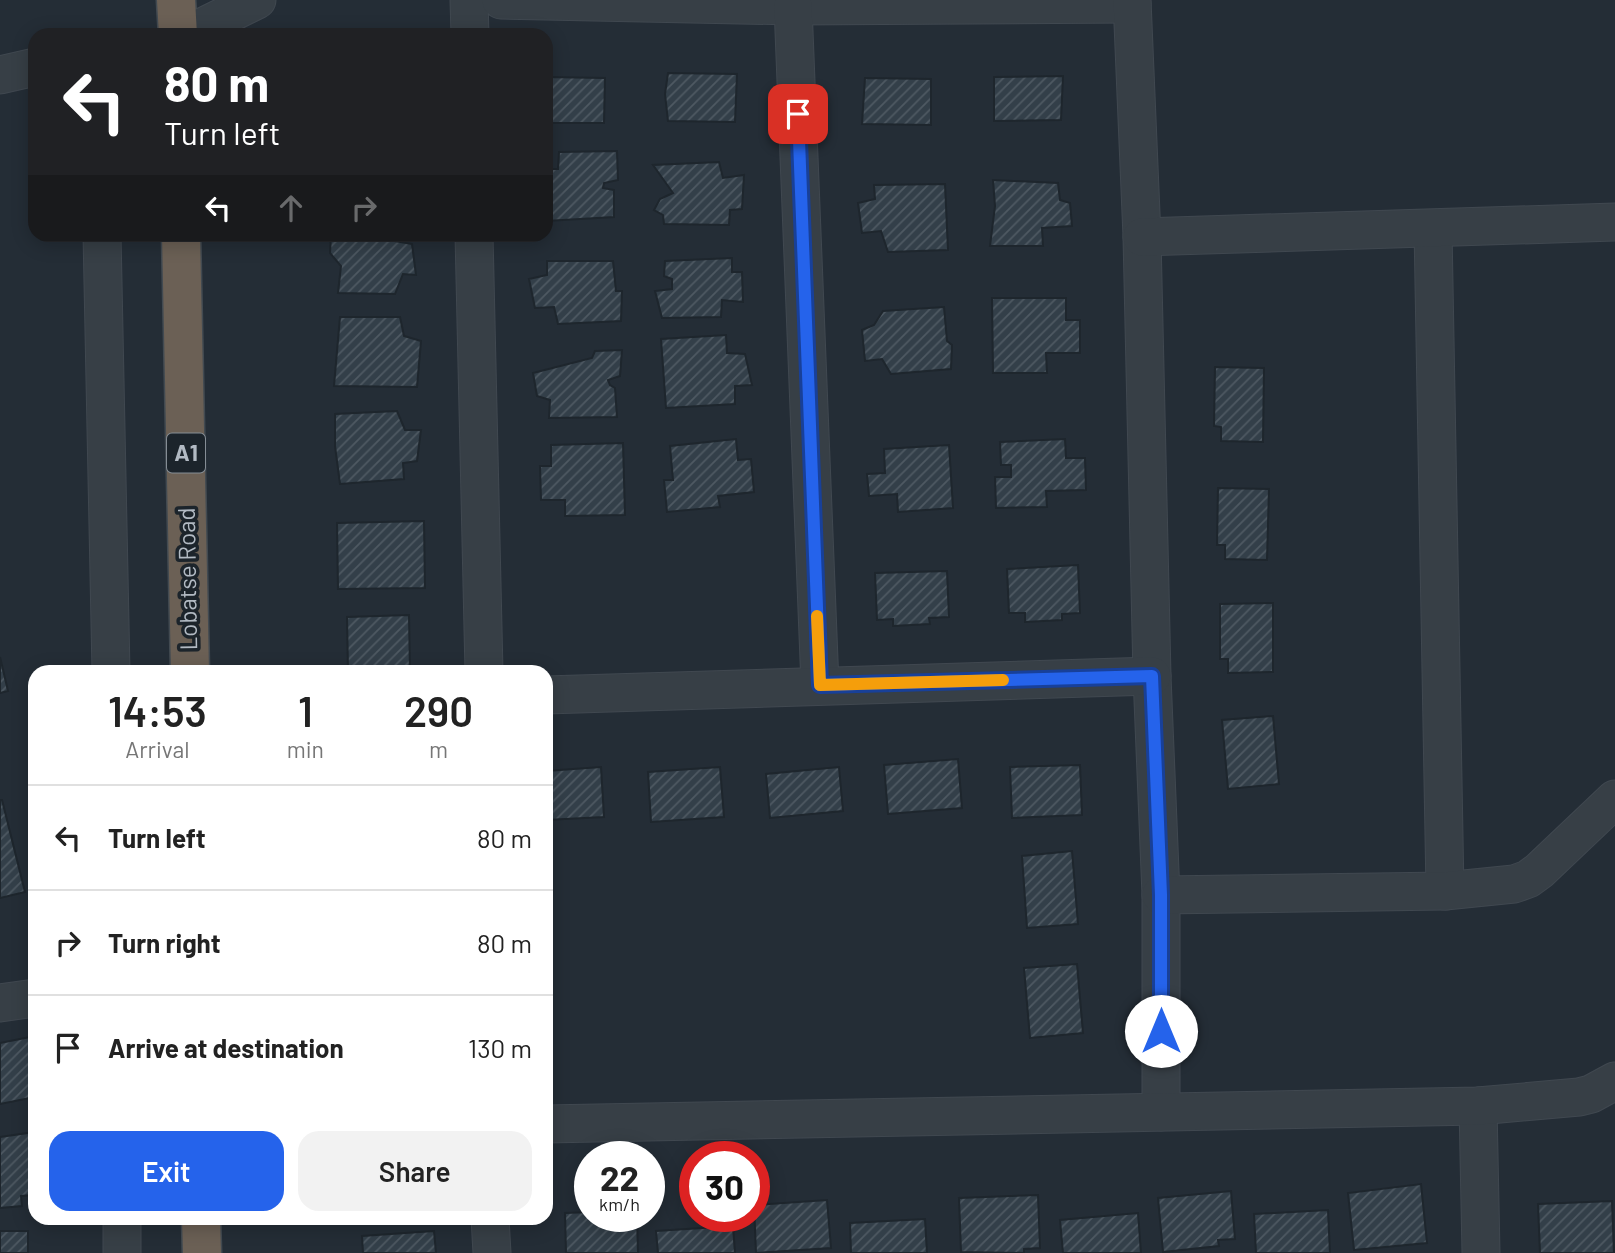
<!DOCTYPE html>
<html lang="en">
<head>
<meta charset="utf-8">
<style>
	:root { --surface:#fff; --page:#f2f2f2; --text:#222; --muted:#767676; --line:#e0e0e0; --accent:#2563eb }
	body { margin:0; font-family:Barlow,sans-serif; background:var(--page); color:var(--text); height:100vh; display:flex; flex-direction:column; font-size:26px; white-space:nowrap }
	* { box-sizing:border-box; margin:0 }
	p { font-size:23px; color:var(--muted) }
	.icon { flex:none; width:38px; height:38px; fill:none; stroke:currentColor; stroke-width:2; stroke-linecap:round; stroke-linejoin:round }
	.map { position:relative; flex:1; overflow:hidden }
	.sheet { position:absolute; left:28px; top:665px; width:525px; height:560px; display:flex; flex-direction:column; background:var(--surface); border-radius:21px; box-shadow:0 4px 18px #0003 }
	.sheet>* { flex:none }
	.guide { position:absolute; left:28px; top:28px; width:525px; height:214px; border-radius:21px; box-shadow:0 4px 18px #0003; background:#202124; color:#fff; overflow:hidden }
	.speed { position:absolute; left:574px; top:1141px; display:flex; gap:14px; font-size:35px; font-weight:700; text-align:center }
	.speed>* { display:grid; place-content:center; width:91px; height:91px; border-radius:50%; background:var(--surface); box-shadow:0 4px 18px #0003; line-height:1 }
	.speed small { font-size:18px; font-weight:400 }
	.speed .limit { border:10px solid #d22; background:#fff; color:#111 }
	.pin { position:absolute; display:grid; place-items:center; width:60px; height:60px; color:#fff; margin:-30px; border-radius:14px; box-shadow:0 4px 10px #0006 }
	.me { position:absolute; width:77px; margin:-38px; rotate:0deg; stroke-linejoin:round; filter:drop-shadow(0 0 5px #0008) }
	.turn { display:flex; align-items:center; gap:24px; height:147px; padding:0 21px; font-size:32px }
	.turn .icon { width:91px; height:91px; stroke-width:2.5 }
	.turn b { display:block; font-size:49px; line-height:60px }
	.lanes { display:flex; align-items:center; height:66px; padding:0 21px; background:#0003; justify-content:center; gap:35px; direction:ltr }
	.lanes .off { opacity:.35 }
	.eta { display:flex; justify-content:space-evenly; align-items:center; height:119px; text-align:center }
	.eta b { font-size:42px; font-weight:600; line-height:49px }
	.primary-button { display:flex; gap:14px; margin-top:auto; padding:14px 21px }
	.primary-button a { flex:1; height:80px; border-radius:21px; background:var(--accent); color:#fff; font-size:28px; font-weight:600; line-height:80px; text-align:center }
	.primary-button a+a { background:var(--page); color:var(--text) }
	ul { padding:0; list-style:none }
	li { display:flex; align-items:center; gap:21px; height:105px; padding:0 21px; border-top:2px solid var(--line) }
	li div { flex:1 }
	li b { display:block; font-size:26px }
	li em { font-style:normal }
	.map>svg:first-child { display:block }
	.building { fill:url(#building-hatch); stroke:#1e262d; stroke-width:2 }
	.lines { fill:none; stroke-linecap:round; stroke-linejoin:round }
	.minor-casing { stroke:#404850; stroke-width:39 }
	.highway-casing { stroke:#424a51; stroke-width:41 }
	.minor { stroke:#373f46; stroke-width:37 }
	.highway { stroke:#6b6055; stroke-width:38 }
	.route-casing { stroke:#184099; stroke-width:18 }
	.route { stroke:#2563eb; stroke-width:12 }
	.slow { stroke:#f59e0b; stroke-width:12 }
	.labels { text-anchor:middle; stroke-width:7; stroke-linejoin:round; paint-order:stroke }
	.shield { fill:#1c242b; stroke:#858d95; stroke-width:2 }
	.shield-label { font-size:23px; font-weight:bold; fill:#b2bac3 }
	.street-label { font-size:24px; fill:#b2bac3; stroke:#1c242b }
</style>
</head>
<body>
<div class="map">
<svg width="1615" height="1253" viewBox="0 0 1615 1253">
	<defs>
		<pattern id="building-hatch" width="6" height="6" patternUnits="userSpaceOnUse" patternTransform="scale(1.75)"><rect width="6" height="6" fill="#333f49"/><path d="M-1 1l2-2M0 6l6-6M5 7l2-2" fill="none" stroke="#4e5962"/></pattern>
	</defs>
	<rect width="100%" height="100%" fill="#242d36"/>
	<g class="building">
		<path d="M 395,32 L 396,35 L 331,35 L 331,33 Z"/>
		<path d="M 668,73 L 737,74 L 735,122 L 668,121 L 665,94 Z"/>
		<path d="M 1063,76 L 1061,120 L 994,121 L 994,77 Z"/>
		<path d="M 546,77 L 605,78 L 604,123 L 546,123 Z"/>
		<path d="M 865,78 L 931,79 L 931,125 L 862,124 Z"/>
		<path d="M 617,151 L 618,180 L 604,183 L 603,188 L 614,190 L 614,217 L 546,221 L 546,169 L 558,169 L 559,152 Z"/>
		<path d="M 719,162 L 723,178 L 744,175 L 742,209 L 730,210 L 729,225 L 664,224 L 663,215 L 654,210 L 660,199 L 673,193 L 653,165 Z"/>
		<path d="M 993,180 L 1058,183 L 1060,200 L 1070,203 L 1072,226 L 1042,228 L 1043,246 L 990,246 L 995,206 Z"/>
		<path d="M 945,184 L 948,250 L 888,252 L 881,231 L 862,233 L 858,203 L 875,199 L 874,185 Z"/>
		<path d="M 331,234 L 394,234 L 394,241 L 412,244 L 416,275 L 403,274 L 395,294 L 338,293 L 341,266 L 330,253 Z"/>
		<path d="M 732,258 L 732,272 L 742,272 L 743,302 L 722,300 L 721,317 L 662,318 L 655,291 L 672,289 L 672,279 L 664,276 L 665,261 Z"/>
		<path d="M 547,261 L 613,261 L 616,291 L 622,291 L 621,321 L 558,324 L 554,307 L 535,308 L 529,279 L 547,275 Z"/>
		<path d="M 992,298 L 1066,298 L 1066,320 L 1080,320 L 1080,353 L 1046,353 L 1047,373 L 993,373 Z"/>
		<path d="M 944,307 L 947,341 L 952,345 L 951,369 L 891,374 L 882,359 L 865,361 L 862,330 L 874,325 L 883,311 Z"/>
		<path d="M 340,317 L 400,317 L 404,336 L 421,341 L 417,387 L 334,386 Z"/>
		<path d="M 726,335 L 727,353 L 745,354 L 752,385 L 735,386 L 735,404 L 666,408 L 661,339 Z"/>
		<path d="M 622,350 L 620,376 L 608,380 L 610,385 L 615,388 L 617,417 L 549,418 L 550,400 L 537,396 L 533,373 L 592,358 L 595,351 Z"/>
		<path d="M 1215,367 L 1264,368 L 1263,442 L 1221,441 L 1221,427 L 1214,426 Z"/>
		<path d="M 397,411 L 405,430 L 421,430 L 417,461 L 403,463 L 404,479 L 340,484 L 335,446 L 335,414 Z"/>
		<path d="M 736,439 L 738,460 L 751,459 L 754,492 L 718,496 L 720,507 L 667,512 L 664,480 L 673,480 L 670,446 Z"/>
		<path d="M 1065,439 L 1066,458 L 1085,458 L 1086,490 L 1046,491 L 1047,507 L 996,508 L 995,477 L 1011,477 L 1011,465 L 1001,465 L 1000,442 Z"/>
		<path d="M 623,443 L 625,515 L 565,516 L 565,500 L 541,500 L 540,466 L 551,466 L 551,445 Z"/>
		<path d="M 949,445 L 953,508 L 898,512 L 897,494 L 869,496 L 867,474 L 885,473 L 884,449 Z"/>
		<path d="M 1218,488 L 1269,489 L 1267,560 L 1225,559 L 1225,545 L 1217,545 Z"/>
		<path d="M 424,521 L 425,588 L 338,589 L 337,523 Z"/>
		<path d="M 1078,565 L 1080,613 L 1062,614 L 1062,620 L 1025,622 L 1025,613 L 1009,613 L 1007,569 Z"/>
		<path d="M 947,571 L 949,617 L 929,618 L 930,624 L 893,626 L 893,619 L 877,620 L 875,573 Z"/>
		<path d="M 1273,603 L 1273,672 L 1228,673 L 1228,659 L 1220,659 L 1220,604 Z"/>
		<path d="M 409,615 L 410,672 L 348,672 L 347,617 Z"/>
		<path d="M 0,657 L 8,691 L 0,693 Z"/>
		<path d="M 1273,716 L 1279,784 L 1228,789 L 1222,720 Z"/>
		<path d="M 958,759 L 962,808 L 888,814 L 884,765 Z"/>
		<path d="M 1080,765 L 1082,815 L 1012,818 L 1010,767 Z"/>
		<path d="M 601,767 L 604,817 L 546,820 L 546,771 Z"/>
		<path d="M 720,767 L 724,817 L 651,822 L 648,772 Z"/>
		<path d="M 839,767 L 843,811 L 770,818 L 766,774 Z"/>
		<path d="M 0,800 L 2,800 L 25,892 L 0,898 Z"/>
		<path d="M 1072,851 L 1078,924 L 1027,928 L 1022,856 Z"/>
		<path d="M 1077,964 L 1083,1033 L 1030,1038 L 1024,968 Z"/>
		<path d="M 35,1036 L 35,1097 L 0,1104 L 0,1043 Z"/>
		<path d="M 35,1132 L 35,1195 L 21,1196 L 22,1206 L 0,1208 L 0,1137 Z"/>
		<path d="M 1421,1184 L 1427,1243 L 1354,1250 L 1348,1193 Z"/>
		<path d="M 1231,1191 L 1235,1239 L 1218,1240 L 1219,1246 L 1163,1252 L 1158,1198 Z"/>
		<path d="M 1038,1195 L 1040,1248 L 1024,1249 L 1024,1253 L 961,1252 L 959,1198 Z"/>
		<path d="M 827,1200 L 831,1248 L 756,1253 L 754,1205 Z"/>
		<path d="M 1612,1201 L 1614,1253 L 1540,1253 L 1538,1204 Z"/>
		<path d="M 1328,1210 L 1330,1253 L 1256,1253 L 1254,1214 Z"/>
		<path d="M 590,1212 L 590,1216 L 637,1216 L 638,1253 L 566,1253 L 565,1213 Z"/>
		<path d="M 1138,1213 L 1141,1253 L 1063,1253 L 1060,1220 Z"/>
		<path d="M 925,1219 L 927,1253 L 851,1253 L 850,1223 Z"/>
		<path d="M 733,1226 L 735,1253 L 658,1253 L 656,1231 Z"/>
		<rect x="0" y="1231" width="28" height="22"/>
		<path d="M 434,1231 L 436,1253 L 363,1253 L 362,1236 Z"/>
	</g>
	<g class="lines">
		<g class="minor-casing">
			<g id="minor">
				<path d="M 469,0 L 470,35"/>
				<path d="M 501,0 L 793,6 L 1132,4"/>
				<path d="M 1132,0 L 1142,237 L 1152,676 L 1161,895 L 1161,1112"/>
				<path d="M 793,6 L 820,685"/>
				<path d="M 186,35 L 257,0"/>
				<path d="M 0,75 L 35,67"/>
				<path d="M 1433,229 L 1445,891"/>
				<path d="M 102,234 L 111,672"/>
				<path d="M 474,234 L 484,672"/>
				<path d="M 1142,237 L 1615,222"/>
				<path d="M 546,695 L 1152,676"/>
				<path d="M 1161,895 L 1445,891 L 1514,884 L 1528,879 L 1539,871 L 1615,799"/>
				<path d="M 0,1003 L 35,998"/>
				<path d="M 1478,1106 L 1481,1253"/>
				<path d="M 546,1124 L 1478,1106 L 1579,1097 L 1591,1094 L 1615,1081"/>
				<path d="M 122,1218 L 122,1253"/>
				<path d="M 490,1218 L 492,1253"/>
			</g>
		</g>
		<g class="highway-casing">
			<g id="highway">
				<path d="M 176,0 L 178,35"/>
				<path d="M 181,234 L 190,672"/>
				<path d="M 201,1218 L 202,1253"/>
			</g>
		</g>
		<use href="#minor" class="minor"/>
		<use href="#highway" class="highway"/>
	</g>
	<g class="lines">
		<g class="route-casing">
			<path id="route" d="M 798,114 L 820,685 L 1152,676 L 1161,895 L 1161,1031"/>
		</g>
		<use href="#route" class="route"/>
		<path class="slow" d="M 817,616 L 820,685 L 1003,680"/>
	</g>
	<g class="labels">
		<rect class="shield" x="167" y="433.5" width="38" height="39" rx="5"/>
		<g class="shield-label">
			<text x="186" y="461">A1</text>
		</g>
		<g class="street-label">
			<text transform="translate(188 579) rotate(-91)" y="8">Lobatse Road</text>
		</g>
	</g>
</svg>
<div class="speed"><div>22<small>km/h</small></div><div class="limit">30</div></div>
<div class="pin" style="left:798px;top:114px;background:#d93025"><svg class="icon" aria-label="arrive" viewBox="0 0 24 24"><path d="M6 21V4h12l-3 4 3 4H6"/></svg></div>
<svg class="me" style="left:1161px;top:1031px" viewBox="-20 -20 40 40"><circle r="19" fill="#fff"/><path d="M0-13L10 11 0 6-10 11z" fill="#2563eb"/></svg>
<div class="guide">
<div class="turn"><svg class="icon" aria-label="left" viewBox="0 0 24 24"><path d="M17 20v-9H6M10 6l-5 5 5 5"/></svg><div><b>80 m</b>Turn left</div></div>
<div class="lanes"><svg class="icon" aria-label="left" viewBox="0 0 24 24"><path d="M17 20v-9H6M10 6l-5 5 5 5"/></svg><svg class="icon off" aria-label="ahead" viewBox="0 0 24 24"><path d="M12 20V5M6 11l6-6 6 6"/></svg><svg class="icon off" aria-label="right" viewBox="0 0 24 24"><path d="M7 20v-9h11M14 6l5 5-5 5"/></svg></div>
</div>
<section class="sheet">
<div class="eta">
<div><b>14:53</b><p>Arrival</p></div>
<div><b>1</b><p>min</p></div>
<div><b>290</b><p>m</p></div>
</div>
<ul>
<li><svg class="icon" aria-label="left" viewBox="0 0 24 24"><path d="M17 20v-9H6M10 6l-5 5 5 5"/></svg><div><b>Turn left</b></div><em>80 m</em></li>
<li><svg class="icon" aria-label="right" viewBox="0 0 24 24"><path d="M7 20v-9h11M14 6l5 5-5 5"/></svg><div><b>Turn right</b></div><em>80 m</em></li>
<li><svg class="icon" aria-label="arrive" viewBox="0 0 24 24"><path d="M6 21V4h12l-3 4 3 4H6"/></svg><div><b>Arrive at destination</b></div><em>130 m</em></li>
</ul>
<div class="primary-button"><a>Exit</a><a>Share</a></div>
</section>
</div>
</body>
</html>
